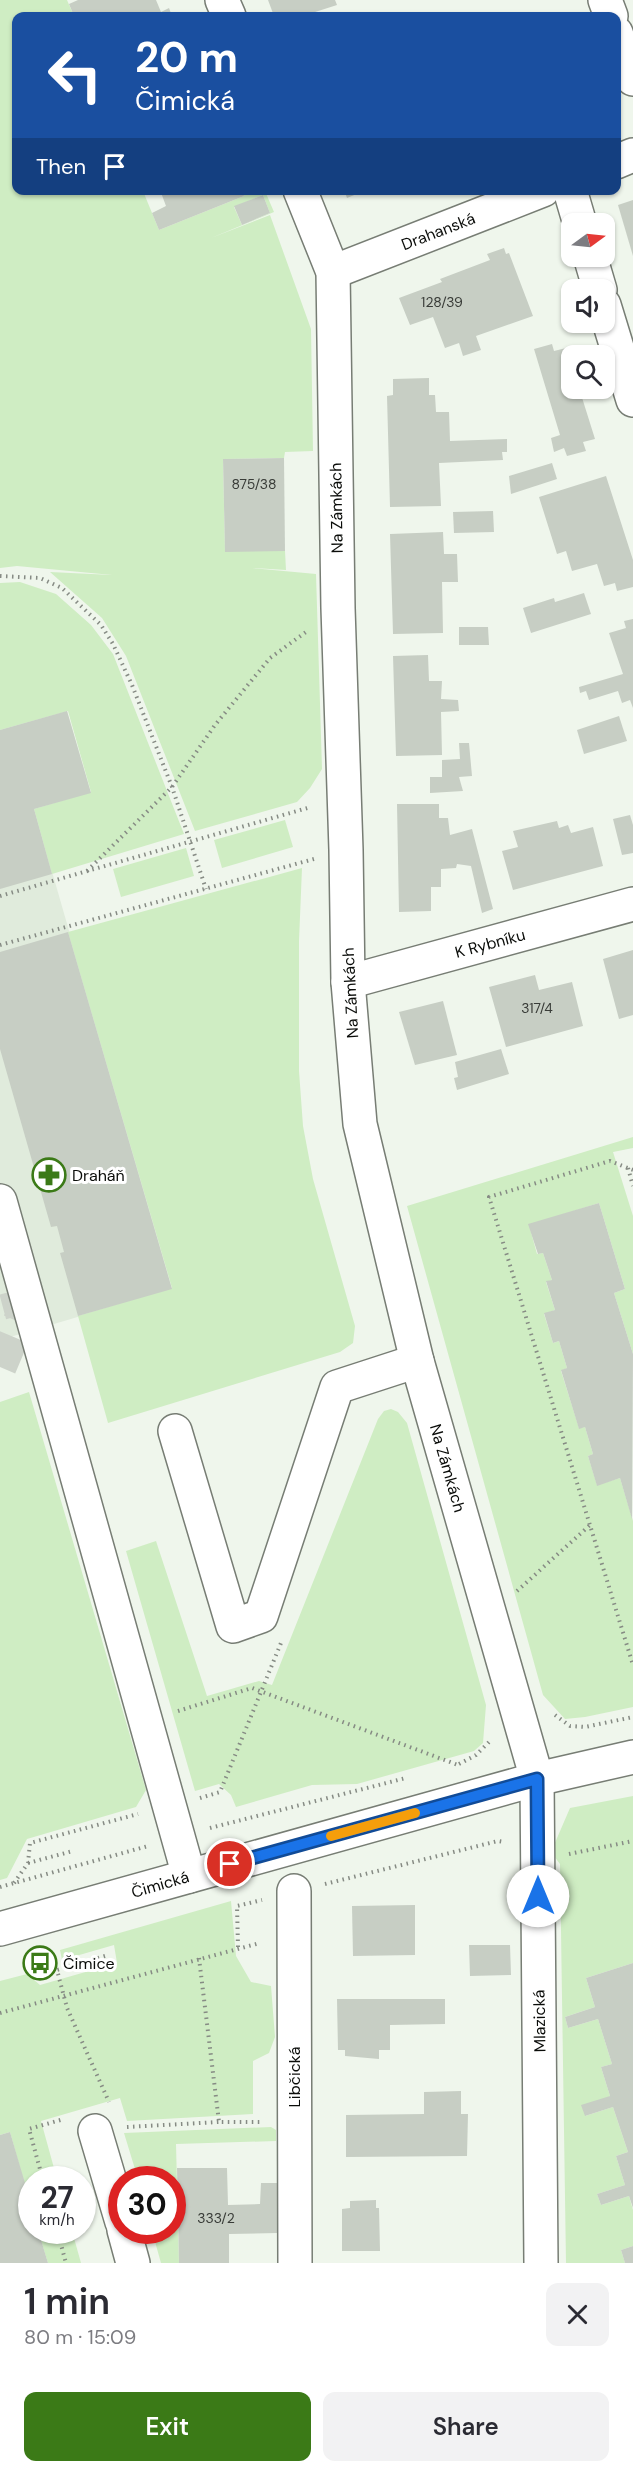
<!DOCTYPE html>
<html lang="en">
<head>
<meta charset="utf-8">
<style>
	:root { --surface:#fff; --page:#f2f2f3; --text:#2b2b33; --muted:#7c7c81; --accent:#3b7a17 }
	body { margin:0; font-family:"DM Sans",sans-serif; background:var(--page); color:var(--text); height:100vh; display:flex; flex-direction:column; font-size:22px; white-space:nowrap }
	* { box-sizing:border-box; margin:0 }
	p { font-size:20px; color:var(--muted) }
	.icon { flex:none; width:33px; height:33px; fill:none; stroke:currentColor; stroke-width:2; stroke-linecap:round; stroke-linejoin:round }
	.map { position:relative; height:2263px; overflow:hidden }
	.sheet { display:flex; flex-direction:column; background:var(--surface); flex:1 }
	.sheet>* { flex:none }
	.banner { position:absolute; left:12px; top:12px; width:609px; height:183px; border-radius:12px; box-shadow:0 2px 4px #0004; background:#1a4fa0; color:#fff; overflow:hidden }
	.needle { width:39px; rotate:75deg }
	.tools { position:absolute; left:561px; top:213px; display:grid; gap:12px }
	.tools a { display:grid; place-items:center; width:54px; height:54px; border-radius:12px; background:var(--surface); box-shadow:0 2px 4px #0004; font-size:30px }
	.speed { position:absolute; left:18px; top:2166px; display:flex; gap:12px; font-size:30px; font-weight:700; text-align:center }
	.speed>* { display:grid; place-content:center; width:78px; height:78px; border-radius:50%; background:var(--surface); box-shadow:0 2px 4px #0004; line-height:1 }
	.speed small { font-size:15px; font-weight:400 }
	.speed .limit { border:9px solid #d22; background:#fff; color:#111 }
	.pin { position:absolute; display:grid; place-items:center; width:51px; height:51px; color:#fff; margin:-26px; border:3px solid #fff; border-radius:50%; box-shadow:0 2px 6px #0007 }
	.me { position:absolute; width:66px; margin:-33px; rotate:0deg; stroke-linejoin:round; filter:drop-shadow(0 0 4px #0008) }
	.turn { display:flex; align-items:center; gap:21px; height:126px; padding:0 24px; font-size:27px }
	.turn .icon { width:78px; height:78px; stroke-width:2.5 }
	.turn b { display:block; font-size:42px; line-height:51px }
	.then { display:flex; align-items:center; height:57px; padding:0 24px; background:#0003; gap:12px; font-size:22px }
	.round { display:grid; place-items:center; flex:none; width:63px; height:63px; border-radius:12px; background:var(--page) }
	.head { display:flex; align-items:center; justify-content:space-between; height:102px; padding:0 24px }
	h1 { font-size:36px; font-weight:600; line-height:45px }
	.primary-button { display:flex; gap:12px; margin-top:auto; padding:12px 24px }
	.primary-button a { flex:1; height:69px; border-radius:12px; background:var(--accent); color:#fff; font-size:24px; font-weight:600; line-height:69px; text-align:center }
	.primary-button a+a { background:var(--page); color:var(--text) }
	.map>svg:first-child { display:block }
	.built { fill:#e0ebdc }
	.green { fill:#cfedc3; fill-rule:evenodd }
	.building { fill:#c7cec4 }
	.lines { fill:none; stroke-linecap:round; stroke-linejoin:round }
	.minor-tunnel { stroke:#cdd3ca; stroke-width:33; stroke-dasharray:33 16; stroke-linecap:butt }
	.minor-casing { stroke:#777d74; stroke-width:36 }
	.path { stroke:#868b84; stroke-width:4; stroke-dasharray:1.5 4.5; stroke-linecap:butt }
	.minor { stroke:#fff; stroke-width:33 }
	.route-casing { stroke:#114b97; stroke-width:15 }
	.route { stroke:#1a73e8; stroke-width:10 }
	.slow { stroke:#f59e0b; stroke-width:10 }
	.labels { text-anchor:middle; stroke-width:6; stroke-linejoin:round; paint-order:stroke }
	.number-label { font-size:14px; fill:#393c38 }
	.street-label { font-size:16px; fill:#0a0c09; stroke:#fff }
	.poi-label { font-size:16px; fill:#0a0c09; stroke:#fff; text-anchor:start }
</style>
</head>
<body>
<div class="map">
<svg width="633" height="2263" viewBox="0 0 633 2263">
	<rect width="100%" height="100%" fill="#eff6ec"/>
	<path class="built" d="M 67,711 L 91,793 L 34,809 L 172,1289 L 0,1340 L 0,730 Z"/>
	<g class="green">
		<path d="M 0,0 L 67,0 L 74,16 L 16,16 L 16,190 L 143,191 L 159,230 L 244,196 L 242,191 L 265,191 L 274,212 L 211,238 L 270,215 L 311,329 L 313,451 L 285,452 L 284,458 L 223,459 L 225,551 L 285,551 L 286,570 L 252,568 L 316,574 L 322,769 L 310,788 L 297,802 L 195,831 L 126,656 L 102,618 L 50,572 L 112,575 L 17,566 L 0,568 ZM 263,195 L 270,213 L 242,225 L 234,207 Z"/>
		<path d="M 20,582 L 56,594 L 91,625 L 113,654 L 184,834 L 52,874 L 34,809 L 91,792 L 68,711 L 0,730 L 0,583 Z"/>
		<path d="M 285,820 L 293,847 L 222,868 L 214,840 Z"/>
		<path d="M 186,848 L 194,876 L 121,897 L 113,869 Z"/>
		<path d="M 302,868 L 299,941 L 299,1071 L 303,1126 L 313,1179 L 355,1326 L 353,1343 L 340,1352 L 108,1423 L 78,1316 L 172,1288 L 68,932 Z"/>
		<path d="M 633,1137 L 633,1148 L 613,1152 L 633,1216 L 633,1354 L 614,1293 L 625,1289 L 599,1203 L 529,1225 L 537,1254 L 543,1253 L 552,1280 L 546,1282 L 555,1310 L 544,1314 L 553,1343 L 559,1341 L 567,1368 L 561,1371 L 579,1428 L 585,1427 L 593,1454 L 588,1456 L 597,1485 L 620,1478 L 633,1521 L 633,1707 L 585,1717 L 565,1719 L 543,1695 L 407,1206 Z"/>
		<path d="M 29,1392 L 146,1790 L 136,1807 L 27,1839 L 7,1878 L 0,1880 L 0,1402 Z"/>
		<path d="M 391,1409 L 398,1412 L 407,1423 L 486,1705 L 483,1743 L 474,1751 L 357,1784 L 312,1785 L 236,1807 L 231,1795 L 219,1784 L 195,1791 L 126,1551 L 156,1541 L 207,1696 L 259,1681 L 272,1685 L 378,1419 L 384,1411 Z"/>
		<path d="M 633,1796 L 633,1963 L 586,1978 L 595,2007 L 565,2017 L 568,2028 L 598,2019 L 612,2064 L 601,2067 L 610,2096 L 585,2116 L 613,2107 L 628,2152 L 616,2156 L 625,2185 L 597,2194 L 601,2205 L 629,2196 L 633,2210 L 633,2246 L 621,2250 L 625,2263 L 566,2263 L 560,1864 L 551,1852 L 570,1808 Z"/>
		<path d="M 231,1901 L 236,1956 L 251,1982 L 271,1986 L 275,2037 L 269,2053 L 253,2061 L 253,2114 L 127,2121 L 120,2098 L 41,2121 L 57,2179 L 32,2180 L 31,2207 L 10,2132 L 0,2135 L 0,1981 L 27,1974 L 40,1985 L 117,1963 L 114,1945 L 62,1960 L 60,1950 Z"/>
		<path d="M 271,2127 L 276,2130 L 276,2141 L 176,2144 L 179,2263 L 161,2263 L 152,2231 L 172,2230 L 172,2180 L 138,2179 L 124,2133 Z"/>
		<path d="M 38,2231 L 72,2231 L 81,2263 L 48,2263 Z"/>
	</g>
	<g class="building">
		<path d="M 78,0 L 156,0 L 161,12 L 169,8 L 172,16 L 74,16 L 69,4 Z"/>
		<path d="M 268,0 L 335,0 L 337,5 L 312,13 L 313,16 L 274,16 Z"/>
		<path d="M 160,190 L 242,190 L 244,196 L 159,230 L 152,213 L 166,206 Z"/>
		<path d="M 344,190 L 364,190 L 364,191 L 347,198 Z"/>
		<path d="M 263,195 L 270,213 L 242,225 L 234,206 Z"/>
		<path d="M 633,200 L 633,256 L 618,205 Z"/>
		<path d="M 504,248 L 506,254 L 509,253 L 533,316 L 476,336 L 481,350 L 463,356 L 459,343 L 445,348 L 433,317 L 410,325 L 399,298 L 442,282 L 440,279 L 490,260 L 487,254 Z"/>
		<path d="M 552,344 L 554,351 L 566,348 L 572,364 L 572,388 L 579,388 L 595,439 L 583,442 L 586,451 L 567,456 L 564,448 L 554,452 L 551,438 L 560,435 L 534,349 Z"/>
		<path d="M 429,378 L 429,395 L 435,395 L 436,412 L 449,412 L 450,441 L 507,439 L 507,452 L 502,452 L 503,460 L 439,463 L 441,506 L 390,507 L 387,396 L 393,395 L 393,379 Z"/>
		<path d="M 284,458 L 285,551 L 225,552 L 223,459 Z"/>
		<path d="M 552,463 L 557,479 L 511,494 L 509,476 Z"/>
		<path d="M 606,476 L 633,560 L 633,587 L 617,591 L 615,583 L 604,586 L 597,564 L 572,571 L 566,551 L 557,554 L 539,497 Z"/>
		<path d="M 493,511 L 494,532 L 454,533 L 453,512 Z"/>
		<path d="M 443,532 L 444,554 L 457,554 L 458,582 L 442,582 L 443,633 L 393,634 L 390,534 Z"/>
		<path d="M 584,593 L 591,614 L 531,633 L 523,608 L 554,598 L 555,602 Z"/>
		<path d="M 633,619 L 633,708 L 630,700 L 622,703 L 618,691 L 589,700 L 586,691 L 580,693 L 579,687 L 623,674 L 609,633 L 626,628 L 624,621 Z"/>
		<path d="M 459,627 L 488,627 L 489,645 L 459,645 Z"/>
		<path d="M 428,655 L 429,681 L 442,681 L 441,699 L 458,700 L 459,711 L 441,712 L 442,755 L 396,756 L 393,656 Z"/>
		<path d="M 67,711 L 91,793 L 34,809 L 52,874 L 0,889 L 0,730 Z"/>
		<path d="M 619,716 L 627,741 L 584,754 L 577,730 Z"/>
		<path d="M 459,743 L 469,743 L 472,776 L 459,777 L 463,791 L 430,793 L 430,777 L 442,777 L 442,760 L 460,759 Z"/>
		<path d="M 397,804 L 439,804 L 439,818 L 448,818 L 450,835 L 472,829 L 493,909 L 482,913 L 471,866 L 457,864 L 456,868 L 441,869 L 441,887 L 431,887 L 431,911 L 399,912 Z"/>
		<path d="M 630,815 L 633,825 L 633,853 L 622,855 L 613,819 Z"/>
		<path d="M 557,821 L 559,828 L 568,825 L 571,833 L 593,827 L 603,866 L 513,890 L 502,851 L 518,847 L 513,831 Z"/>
		<path d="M 68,932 L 172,1289 L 78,1316 L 60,1253 L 64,1252 L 57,1226 L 51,1227 L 0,1049 L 0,952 Z"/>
		<path d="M 633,950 L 633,1015 L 619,1019 L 603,959 Z"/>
		<path d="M 535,975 L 539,990 L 572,982 L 583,1026 L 506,1047 L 489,987 Z"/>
		<path d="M 443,1001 L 457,1055 L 415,1065 L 399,1012 Z"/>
		<path d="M 501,1049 L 509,1074 L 457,1090 L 454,1078 L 458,1077 L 455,1062 Z"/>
		<path d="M 599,1203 L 625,1289 L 614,1293 L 633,1354 L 632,1519 L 620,1478 L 597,1486 L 588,1456 L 593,1454 L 585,1427 L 579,1429 L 561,1370 L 567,1368 L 559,1341 L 553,1343 L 544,1313 L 555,1310 L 546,1281 L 552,1280 L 543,1253 L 538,1254 L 528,1224 Z"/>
		<path d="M 415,1905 L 415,1955 L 353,1956 L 352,1906 Z"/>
		<path d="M 469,1945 L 510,1945 L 511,1975 L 470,1976 Z"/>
		<path d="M 633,1963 L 633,2208 L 629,2196 L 601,2205 L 597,2194 L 625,2185 L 616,2156 L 628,2152 L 613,2107 L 585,2116 L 581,2105 L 610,2096 L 601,2067 L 612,2064 L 598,2019 L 568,2028 L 565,2017 L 595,2007 L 586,1978 Z"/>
		<path d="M 337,1999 L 445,1999 L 445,2024 L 390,2025 L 390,2050 L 379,2050 L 379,2059 L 345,2056 L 345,2050 L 338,2050 Z"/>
		<path d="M 461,2091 L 461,2114 L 468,2114 L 467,2156 L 346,2157 L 346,2115 L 424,2114 L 424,2092 Z"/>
		<path d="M 10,2132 L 32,2207 L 32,2230 L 38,2230 L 48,2263 L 0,2263 L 0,2135 Z"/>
		<path d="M 177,2168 L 227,2168 L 228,2205 L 260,2204 L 261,2183 L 277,2183 L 277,2233 L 229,2234 L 229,2263 L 179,2263 Z"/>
		<path d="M 376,2200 L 376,2208 L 379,2208 L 380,2251 L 342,2251 L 342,2209 L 350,2208 L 350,2201 Z"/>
		<path d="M 633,2246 L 633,2263 L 625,2263 L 621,2250 Z"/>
	</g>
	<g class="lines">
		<path class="minor-tunnel" d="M 0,1367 L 22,1315 L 14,1285"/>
		<g class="minor-casing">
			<g id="minor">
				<path d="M 222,0 L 229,16"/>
				<path d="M 605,0 L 611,16"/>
				<path d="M 616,33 L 633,79"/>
				<path d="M 616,162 L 633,155"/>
				<path d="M 300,190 L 333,272 L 338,608 L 346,850 L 348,982 L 360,1124 L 417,1361 L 537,1779 L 541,2263"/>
				<path d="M 570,190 L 580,224"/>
				<path d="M 590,256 L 600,290"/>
				<path d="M 333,272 L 543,190"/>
				<path d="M 604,305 L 633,400"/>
				<path d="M 348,982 L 633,904"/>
				<path d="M 0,1201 L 189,1876"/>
				<path d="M 175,1431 L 233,1626 L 261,1616 L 337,1387 L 417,1361"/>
				<path d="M 294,1891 L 295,2263"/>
				<path d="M 0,1929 L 537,1779 L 633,1757"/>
				<path d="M 95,2131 L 122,2222"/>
				<path d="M 124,2230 L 133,2263"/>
			</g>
		</g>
		<g class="path">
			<path d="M 0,576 L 40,578 L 62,588 L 101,625 L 113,644 L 132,685 L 172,787 L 206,889"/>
			<path d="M 87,871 L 172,787 L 215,725 L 270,658 L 306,632"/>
			<path d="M 0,896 L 311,807"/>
			<path d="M 0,945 L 314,859"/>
			<path d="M 628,1168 L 633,1186"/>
			<path d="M 633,1170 L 610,1161 L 489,1197 L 633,1665"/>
			<path d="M 517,1591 L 590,1525"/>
			<path d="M 178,1711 L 252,1688 L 458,1765"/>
			<path d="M 555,1715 L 570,1726 L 585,1727 L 633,1717"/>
			<path d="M 459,1764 L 476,1755 L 491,1740"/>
			<path d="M 200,1798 L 220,1792 L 281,1643"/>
			<path d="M 210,1828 L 406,1778"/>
			<path d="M 569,1854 L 633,1841"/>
			<path d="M 28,1863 L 73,1851"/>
			<path d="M 14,1883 L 28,1863 L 30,1843 L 138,1814"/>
			<path d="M 325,1884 L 498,1841 L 504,1842"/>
			<path d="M 0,1887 L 148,1846"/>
			<path d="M 238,1947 L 237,1906 L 262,1900"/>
			<path d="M 105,1956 L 57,1970 L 67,2008 L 109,2102"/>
			<path d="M 199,1958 L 219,2122 L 261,2122"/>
			<path d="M 0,2013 L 260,1943"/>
			<path d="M 127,2127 L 219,2122"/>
			<path d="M 43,2180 L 29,2129 L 64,2119"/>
			<path d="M 57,2230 L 66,2263"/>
		</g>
		<use href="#minor" class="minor"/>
	</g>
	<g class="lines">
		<g class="route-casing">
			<path id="route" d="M 230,1864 L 537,1779 L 538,1896"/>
		</g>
		<use href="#route" class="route"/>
		<path class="slow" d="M 331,1836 L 415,1813"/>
	</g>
	<defs>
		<g id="pharmacy-ring" transform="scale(1.725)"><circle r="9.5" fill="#fff" stroke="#3b7a17" stroke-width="1.5"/><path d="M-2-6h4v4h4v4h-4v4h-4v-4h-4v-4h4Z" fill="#3b7a17"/></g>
		<g id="bus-ring" transform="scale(1.725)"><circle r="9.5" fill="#fff" stroke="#3b7a17" stroke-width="1.5"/><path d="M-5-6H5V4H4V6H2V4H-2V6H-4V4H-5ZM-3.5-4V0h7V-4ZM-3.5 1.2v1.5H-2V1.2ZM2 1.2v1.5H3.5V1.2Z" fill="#3b7a17"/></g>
	</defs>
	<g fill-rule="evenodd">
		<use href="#pharmacy-ring" x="49" y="1175"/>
		<use href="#bus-ring" x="40" y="1963"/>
	</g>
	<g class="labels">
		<g class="number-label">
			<text x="442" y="307">128/39</text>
			<text x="254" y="489">875/38</text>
			<text x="537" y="1013">317/4</text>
			<text x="216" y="2223">333/2</text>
		</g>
		<g class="street-label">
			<text transform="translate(438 231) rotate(-21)" y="6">Drahanská</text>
			<text transform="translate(336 508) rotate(-91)" y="6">Na Zámkách</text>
			<text transform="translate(490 943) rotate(-15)" y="6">K Rybníku</text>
			<text transform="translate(350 993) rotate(-93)" y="6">Na Zámkách</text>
			<text transform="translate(448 1468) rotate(74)" y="6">Na Zámkách</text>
			<text transform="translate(160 1884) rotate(-16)" y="6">Čimická</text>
			<text transform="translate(539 2021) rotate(-91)" y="6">Mlazická</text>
			<text transform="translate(294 2077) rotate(-90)" y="6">Libčická</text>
		</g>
		<g class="poi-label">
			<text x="72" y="1181">Draháň</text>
			<text x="63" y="1969">Čimice</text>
		</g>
	</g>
</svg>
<div class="tools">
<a><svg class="needle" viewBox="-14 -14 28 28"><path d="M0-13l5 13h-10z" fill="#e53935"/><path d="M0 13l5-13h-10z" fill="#7c7c81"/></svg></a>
<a><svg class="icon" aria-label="sound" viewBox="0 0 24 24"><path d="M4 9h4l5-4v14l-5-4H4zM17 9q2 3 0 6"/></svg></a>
<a><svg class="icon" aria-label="search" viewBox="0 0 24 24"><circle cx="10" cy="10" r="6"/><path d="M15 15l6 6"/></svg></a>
</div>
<div class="speed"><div>27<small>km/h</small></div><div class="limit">30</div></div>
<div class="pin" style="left:230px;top:1864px;background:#d93025"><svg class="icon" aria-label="arrive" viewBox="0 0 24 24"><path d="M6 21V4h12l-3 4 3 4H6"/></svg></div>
<svg class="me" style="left:538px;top:1896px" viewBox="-20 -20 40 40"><circle r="19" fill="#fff"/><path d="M0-13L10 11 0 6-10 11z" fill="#1a73e8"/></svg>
<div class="banner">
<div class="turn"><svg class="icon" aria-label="left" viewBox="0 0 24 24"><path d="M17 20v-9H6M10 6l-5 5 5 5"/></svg><div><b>20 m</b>Čimická</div></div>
<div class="then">Then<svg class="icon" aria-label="arrive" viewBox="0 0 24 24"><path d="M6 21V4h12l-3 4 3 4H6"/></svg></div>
</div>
</div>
<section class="sheet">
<div class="head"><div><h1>1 min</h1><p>80 m · 15:09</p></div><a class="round"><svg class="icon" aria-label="close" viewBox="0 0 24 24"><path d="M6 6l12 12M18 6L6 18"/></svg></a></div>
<div class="primary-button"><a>Exit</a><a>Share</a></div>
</section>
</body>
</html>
